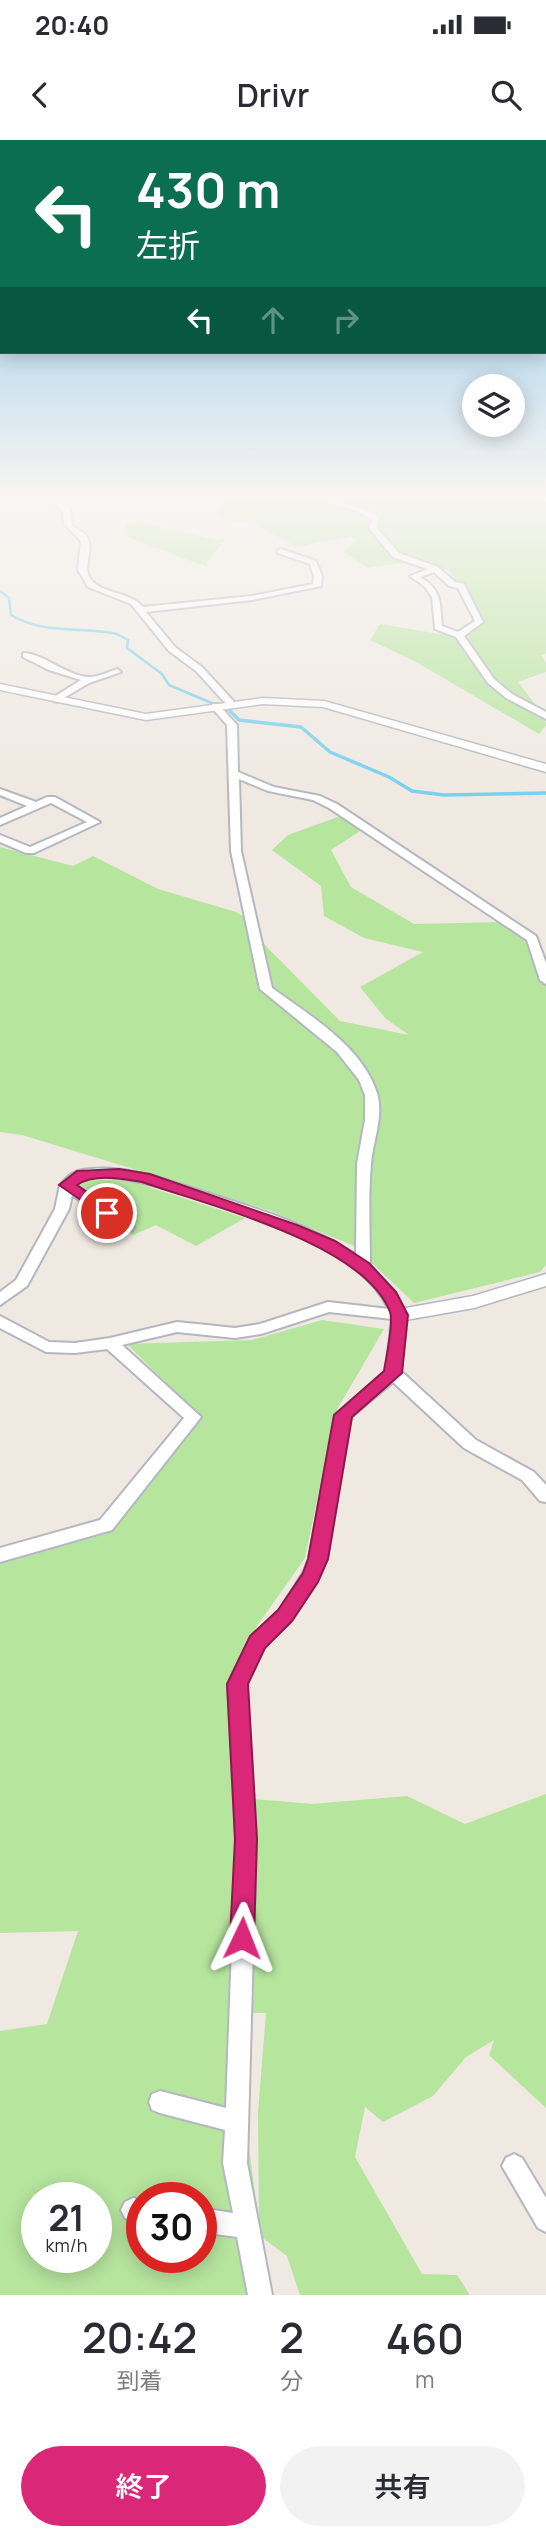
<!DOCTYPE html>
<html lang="ja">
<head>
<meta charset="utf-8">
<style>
	:root { --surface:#fff; --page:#f2f2f3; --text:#2b2b33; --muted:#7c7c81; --accent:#db2777 }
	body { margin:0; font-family:Manrope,"Noto Sans JP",sans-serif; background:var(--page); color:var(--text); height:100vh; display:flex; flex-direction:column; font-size:26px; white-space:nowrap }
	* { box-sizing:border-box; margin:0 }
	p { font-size:23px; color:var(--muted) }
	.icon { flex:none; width:38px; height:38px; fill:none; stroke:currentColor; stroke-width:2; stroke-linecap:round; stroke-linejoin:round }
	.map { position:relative; height:2155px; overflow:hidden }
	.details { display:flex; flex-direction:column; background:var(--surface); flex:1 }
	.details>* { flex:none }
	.banner { position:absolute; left:0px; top:0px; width:546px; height:214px; box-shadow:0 4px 18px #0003; background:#0b6e4f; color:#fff; overflow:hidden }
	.controls { position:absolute; left:462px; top:234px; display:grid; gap:14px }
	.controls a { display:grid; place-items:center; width:63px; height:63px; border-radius:50%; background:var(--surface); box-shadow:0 4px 18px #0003; font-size:35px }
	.speed { position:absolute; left:21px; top:2042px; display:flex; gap:14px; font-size:35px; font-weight:700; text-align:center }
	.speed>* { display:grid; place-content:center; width:91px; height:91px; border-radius:50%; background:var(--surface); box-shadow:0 4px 18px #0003; line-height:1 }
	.speed small { font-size:18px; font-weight:400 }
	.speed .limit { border:10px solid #d22; background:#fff; color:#111 }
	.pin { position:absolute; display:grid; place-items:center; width:60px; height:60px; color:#fff; margin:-30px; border:4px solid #fff; border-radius:50%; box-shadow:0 2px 7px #0007 }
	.me { position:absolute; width:77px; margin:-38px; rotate:2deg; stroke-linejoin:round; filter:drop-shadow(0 0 5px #0008) }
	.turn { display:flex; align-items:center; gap:24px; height:147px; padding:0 21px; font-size:32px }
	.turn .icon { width:91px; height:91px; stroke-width:2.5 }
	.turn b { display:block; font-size:49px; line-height:60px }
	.lanes { display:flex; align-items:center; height:66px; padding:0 21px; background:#0003; justify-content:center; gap:35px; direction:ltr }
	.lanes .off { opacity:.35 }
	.eta { display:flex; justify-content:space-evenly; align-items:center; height:119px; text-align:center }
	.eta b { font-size:42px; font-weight:600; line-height:49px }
	.button { display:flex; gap:14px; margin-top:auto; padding:14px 21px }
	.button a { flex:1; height:80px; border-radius:42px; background:var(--accent); color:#fff; font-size:28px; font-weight:600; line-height:80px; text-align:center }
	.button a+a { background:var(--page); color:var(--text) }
	.status { display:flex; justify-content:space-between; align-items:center; height:49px; padding:0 35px; background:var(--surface); direction:ltr }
	.status svg { height:19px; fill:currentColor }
	header { display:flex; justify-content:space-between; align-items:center; height:91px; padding:0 21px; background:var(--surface); font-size:32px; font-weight:600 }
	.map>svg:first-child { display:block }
	.green { fill:#b6e59e; fill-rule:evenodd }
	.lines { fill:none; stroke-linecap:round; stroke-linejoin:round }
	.stream-far1 { stroke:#75cff0; stroke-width:2.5 }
	.stream { stroke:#75cff0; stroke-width:3.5 }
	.minor-casing { stroke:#b4b7c1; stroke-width:4 }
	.tertiary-casing { stroke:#b4b7c1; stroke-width:3 }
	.minor { fill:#fff; fill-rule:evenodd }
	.tertiary { fill:#fff; fill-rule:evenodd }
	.route { fill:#db2777; stroke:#8e194d; stroke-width:2 }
</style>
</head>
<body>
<div class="status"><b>20:40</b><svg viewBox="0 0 49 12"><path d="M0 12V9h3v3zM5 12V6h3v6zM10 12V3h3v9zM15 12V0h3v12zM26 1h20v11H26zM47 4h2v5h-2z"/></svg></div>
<header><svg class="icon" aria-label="back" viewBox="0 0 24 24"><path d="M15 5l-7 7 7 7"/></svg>Drivr<svg class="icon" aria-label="search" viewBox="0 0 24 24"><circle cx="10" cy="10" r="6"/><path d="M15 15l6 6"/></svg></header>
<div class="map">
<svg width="546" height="2155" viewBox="0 0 546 2155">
	<rect width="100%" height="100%" fill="#efe9e1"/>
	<g class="green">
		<path d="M 225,360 L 546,360 L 546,514 L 541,515 L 546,523 L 546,532 L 518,542 L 542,573 L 546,585 L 539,594 L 416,522 L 370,500 L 380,484 L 457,497 L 479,479 L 449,430 L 408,422 L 368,428 L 343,412 L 357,401 L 352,396 L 296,407 L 251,382 L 232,382 L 215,374 Z"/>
		<path d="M 139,382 L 216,400 L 226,399 L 207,423 L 207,427 L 127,397 L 126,385 Z"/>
		<path d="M 346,674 L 360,691 L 331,710 L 351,747 L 414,784 L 504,782 L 532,798 L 546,827 L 546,1125 L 540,1132 L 414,1163 L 354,1106 L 268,1070 L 22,995 L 0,992 L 0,707 L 73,726 L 93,716 L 158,749 L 236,772 L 251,781 L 255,795 L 340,881 L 409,895 L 385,878 L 360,847 L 423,812 L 364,798 L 324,776 L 321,746 L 272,710 L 288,695 Z"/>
		<path d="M 94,1039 L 130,1041 L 245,1078 L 196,1106 L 156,1085 L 133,1095 L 77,1056 L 82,1041 Z"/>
		<path d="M 322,1180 L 384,1189 L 335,1273 L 305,1418 L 255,1489 L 234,1642 L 238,1922 L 259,2085 L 258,1973 L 266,1873 L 252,1873 L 243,1658 L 312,1664 L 407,1656 L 465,1684 L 546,1654 L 546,1968 L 489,1915 L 494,1900 L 466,1917 L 433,1956 L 383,1982 L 365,1967 L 355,2017 L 422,2134 L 457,2135 L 470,2155 L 300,2155 L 287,2116 L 260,2096 L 267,2155 L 0,2155 L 0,1891 L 47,1884 L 78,1791 L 0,1793 L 0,1424 L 109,1393 L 201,1278 L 127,1204 L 252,1200 ZM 37,2058 L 96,2058 L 96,2118 L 37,2118 ZM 142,2058 L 201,2058 L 201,2118 L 142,2118 Z"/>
	</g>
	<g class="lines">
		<path class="stream-far1" d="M 0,451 L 9,458 L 11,475 C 44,495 81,486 117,494 L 128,500 L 127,508 L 162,534 L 169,545 L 221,567"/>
		<path class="stream" d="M 217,565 L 229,570 L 239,580 L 301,587 L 330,612 L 389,637 L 412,651 L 444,655 L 546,653"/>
		<g class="minor-casing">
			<g id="minor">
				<path d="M 50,360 L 57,360 L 70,368 L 71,384 C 77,390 85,392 88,399 C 94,414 80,429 93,442 C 105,454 130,452 143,467 L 252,456 L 313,444 L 314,436 L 310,424 L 278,413 L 277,411 L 281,409 L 316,421 L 322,436 L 321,446 L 252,460 L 146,472 L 175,507 L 202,527 L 236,564 L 228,566 L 196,531 L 169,511 L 131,464 L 88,447 L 78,430 L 81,401 L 64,384 L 63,371 Z"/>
				<path d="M 319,360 C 341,360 359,367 379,376 L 377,388 L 399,413 L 438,427 L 455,442 L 464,444 L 483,482 L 464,496 L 494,539 L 512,554 L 546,572 L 546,579 L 506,558 L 488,543 L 456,497 L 435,489 L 432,457 L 425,447 L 410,436 L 428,429 L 393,417 L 369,388 L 372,379 L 352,369 ZM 434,432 L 449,446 L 458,448 L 475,481 L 458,492 L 442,486 C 440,462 442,450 420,437 Z"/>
				<path d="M 23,513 C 43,513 68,537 90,537 C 98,537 109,532 117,529 L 121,532 L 89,543 L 57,562 L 54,561 L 54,557 L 81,540 L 49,530 L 23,517 Z"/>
				<path d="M 212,564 L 218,564 L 237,585 L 238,632 L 274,647 L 320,656 L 337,664 L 536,796 L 546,823 L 546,844 L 540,840 L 527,800 L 329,668 L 313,660 L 268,651 L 239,639 L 241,711 L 272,848 C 309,875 362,906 377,953 C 384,976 373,1001 371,1023 C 368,1057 370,1092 370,1126 L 395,1152 L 407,1175 L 401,1231 L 476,1300 L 534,1332 L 546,1345 L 546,1362 L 540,1361 L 522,1340 L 464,1308 L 393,1242 L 351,1277 L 327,1419 L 317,1441 L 291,1481 L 264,1507 L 246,1544 L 256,1699 L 247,2023 L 272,2155 L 248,2155 L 237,2097 L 201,2092 L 201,2068 L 233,2073 L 223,2023 L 225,1990 L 160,1973 L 152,1970 L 149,1962 L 152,1954 L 160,1951 L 226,1968 L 236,1699 L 228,1544 L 251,1497 L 279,1471 L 303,1433 L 309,1419 L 335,1275 L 386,1231 L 392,1179 L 329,1172 L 261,1194 L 235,1198 L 177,1192 L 122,1205 L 201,1277 L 112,1390 L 0,1422 L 0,1408 L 100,1380 L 184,1278 L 107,1209 L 75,1213 L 46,1212 L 0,1188 L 0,1176 L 49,1202 L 75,1203 L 110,1198 L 177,1182 L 235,1188 L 260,1184 L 328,1162 L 389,1169 C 378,1147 358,1129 337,1116 C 300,1092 124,1024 85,1039 C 81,1040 79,1043 76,1045 L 132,1084 L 134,1087 L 132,1090 L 122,1090 L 72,1055 L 69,1069 L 27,1146 L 0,1165 L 0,1152 L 16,1140 L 55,1069 L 60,1045 C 65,1039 74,1031 82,1030 C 125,1023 168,1041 207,1053 C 258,1069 311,1085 356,1115 L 357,1024 L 365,980 L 365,955 L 359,940 L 337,912 L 260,849 L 231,711 L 227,585 L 212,568 Z"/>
				<path d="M 0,649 L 36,662 L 47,657 L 55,657 L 100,682 L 34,713 L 26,713 L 0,702 L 0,695 L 30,707 L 87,682 L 51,663 L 0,685 L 0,678 L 27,666 L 0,655 Z"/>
				<path d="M 514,2014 L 522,2018 L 546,2058 L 546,2092 L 538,2088 L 502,2026 L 506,2018 Z"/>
				<path d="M 133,2058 L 142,2060 L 142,2084 L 125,2078 L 121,2070 L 125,2062 Z"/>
			</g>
		</g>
		<g class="tertiary-casing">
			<g id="tertiary">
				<path d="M 0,544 L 146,574 L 263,558 L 324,561 L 546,624 L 546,632 L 323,567 L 263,564 L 146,580 L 0,550 Z"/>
				<path d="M 546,1134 L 546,1146 L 474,1168 L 400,1181 L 393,1180 L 391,1175 L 393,1170 L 400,1169 L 473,1156 Z"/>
			</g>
		</g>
		<use href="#minor" class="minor"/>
		<use href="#tertiary" class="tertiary"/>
	</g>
	<linearGradient id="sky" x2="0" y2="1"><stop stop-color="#7abfeb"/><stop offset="0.54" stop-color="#f8f5f2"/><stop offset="1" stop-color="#f8f5f2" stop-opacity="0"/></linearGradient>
	<rect width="546" height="662" fill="url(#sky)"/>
	<path class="route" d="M 119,1029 L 150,1034 L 297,1085 L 335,1101 L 369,1123 L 396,1152 L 408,1175 L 402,1233 L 352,1277 L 328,1419 L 318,1442 L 292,1481 L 265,1508 L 248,1544 L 257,1699 L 254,1798 L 251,1806 L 242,1809 L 234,1806 L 230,1798 L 235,1699 L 227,1544 L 250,1496 L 278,1470 L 303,1433 L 308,1419 L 334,1275 L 384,1231 C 386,1217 394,1183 390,1172 C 364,1103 207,1065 142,1042 C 122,1039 95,1033 77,1045 L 112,1070 L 115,1073 L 112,1077 L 107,1078 L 59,1045 L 77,1031 Z"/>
</svg>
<div class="controls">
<a><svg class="icon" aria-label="layers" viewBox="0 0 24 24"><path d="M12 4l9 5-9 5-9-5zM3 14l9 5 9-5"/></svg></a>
</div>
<div class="speed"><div>21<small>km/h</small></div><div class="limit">30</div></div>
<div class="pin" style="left:107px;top:1073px;background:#d93025"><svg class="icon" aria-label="arrive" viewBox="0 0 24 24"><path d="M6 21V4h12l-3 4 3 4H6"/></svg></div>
<svg class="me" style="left:242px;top:1798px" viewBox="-20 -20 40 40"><path d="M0-17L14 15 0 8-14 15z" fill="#db2777" stroke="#fff" stroke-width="4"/></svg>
<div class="banner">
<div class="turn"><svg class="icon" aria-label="left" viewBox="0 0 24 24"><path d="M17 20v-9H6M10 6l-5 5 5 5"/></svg><div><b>430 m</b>左折</div></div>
<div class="lanes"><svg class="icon" aria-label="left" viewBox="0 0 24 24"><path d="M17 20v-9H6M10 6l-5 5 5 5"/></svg><svg class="icon off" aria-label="ahead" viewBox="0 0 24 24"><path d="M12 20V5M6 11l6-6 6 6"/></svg><svg class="icon off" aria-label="right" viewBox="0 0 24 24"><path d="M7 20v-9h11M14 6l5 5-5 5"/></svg></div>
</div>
</div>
<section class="details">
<div class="eta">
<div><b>20:42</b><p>到着</p></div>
<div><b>2</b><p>分</p></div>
<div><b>460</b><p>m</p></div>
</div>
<div class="button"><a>終了</a><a>共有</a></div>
</section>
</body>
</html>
